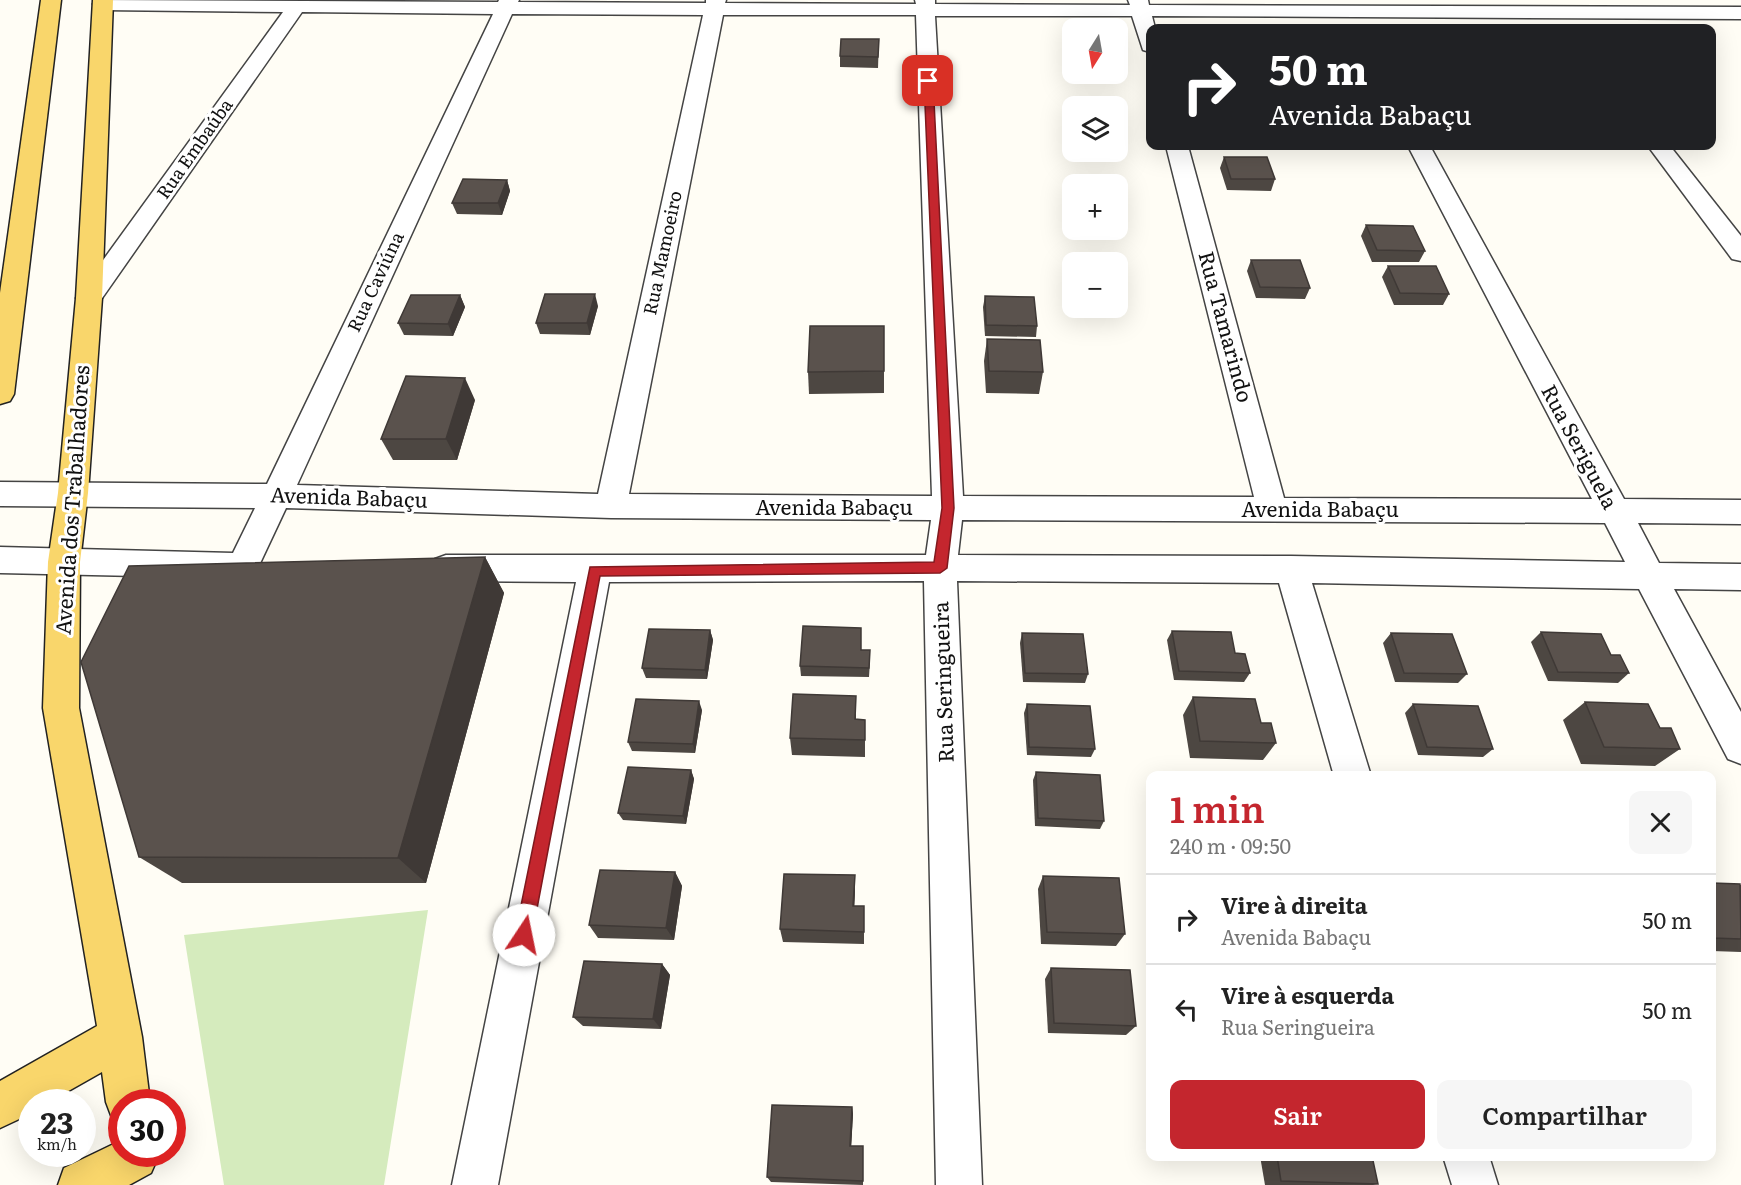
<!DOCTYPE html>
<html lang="pt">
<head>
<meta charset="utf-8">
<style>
	:root { --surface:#fff; --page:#f6f6f6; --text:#222; --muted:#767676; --line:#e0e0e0; --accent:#c4262e }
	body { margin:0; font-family:Literata,serif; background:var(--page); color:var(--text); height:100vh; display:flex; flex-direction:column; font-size:22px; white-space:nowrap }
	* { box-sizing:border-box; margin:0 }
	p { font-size:20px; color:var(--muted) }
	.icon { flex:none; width:33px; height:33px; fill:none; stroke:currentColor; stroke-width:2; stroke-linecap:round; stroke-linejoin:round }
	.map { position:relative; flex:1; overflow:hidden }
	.panel { position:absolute; left:1146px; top:771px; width:570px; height:390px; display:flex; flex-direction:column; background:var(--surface); border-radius:12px; box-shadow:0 6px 24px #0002 }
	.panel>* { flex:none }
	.banner { position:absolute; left:1146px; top:24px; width:570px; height:126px; border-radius:12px; box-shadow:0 6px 24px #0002; background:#202124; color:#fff; overflow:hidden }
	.needle { width:39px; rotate:191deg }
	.controls { position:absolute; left:1062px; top:18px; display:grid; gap:12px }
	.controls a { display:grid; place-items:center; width:66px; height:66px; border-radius:12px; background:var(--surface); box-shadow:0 6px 24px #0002; font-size:30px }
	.speed { position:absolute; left:18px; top:1089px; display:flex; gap:12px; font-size:30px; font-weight:700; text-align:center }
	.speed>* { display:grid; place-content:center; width:78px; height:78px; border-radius:50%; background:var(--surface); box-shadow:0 6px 24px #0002; line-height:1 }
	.speed small { font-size:15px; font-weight:400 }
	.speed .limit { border:9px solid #d22; background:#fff; color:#111 }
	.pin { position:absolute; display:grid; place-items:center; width:51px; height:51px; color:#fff; margin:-26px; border-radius:12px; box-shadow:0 3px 9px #0006 }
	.me { position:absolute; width:66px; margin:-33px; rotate:11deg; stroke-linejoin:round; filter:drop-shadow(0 0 4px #0008) }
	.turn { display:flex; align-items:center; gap:21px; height:126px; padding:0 24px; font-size:27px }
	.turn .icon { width:78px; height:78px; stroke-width:2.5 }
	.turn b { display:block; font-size:42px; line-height:51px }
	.round { display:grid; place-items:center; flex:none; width:63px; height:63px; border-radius:12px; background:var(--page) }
	.summary { display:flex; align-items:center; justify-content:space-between; height:102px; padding:0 24px }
	h1 { font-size:36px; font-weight:600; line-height:45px; color:var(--accent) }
	.button { display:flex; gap:12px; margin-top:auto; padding:12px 24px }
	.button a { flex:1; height:69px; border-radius:12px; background:var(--accent); color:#fff; font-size:24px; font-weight:600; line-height:69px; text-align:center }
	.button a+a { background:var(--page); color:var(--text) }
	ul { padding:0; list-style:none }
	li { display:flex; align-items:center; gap:18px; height:90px; padding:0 24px; border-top:2px solid var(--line) }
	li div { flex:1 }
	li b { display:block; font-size:22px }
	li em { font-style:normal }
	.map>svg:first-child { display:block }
	.green { fill:#d5ebbd }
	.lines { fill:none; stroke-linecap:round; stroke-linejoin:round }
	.minor-casing { stroke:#444; stroke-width:3 }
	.major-casing { stroke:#222; stroke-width:3 }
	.minor { fill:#fff; fill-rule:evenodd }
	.major { fill:#f9d66b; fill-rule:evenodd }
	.wall { fill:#4d4742 }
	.shaded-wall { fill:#3f3936 }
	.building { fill:#5a524d; stroke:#3f3936; stroke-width:1.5 }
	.route { fill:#c4262e; stroke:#7f191e; stroke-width:1.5 }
	.labels { text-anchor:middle; stroke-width:6; stroke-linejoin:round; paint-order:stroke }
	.far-street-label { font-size:18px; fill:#111; stroke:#fff }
	.street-label { font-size:21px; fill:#111; stroke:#fff }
</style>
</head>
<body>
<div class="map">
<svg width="1741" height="1185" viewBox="0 0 1741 1185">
	<rect width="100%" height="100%" fill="#fffdf5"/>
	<path class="green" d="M 428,910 L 384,1185 L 224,1185 L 184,935 Z"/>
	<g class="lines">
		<g class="minor-casing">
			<g id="minor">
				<path d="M 96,0 L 498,2 L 499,0 L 519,0 L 518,2 L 706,3 L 706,0 L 726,0 L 725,3 L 916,4 L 915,0 L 935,0 L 935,4 L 1130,5 L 1128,0 L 1148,0 L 1149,5 L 1741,7 L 1741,19 L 1152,16 L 1155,28 L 1150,28 L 1150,52 L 1143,50 L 1132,16 L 935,16 L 963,496 L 1254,497 L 1166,146 L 1188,146 L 1284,498 L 1592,499 L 1408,146 L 1430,146 L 1624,499 L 1741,500 L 1741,524 L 1638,523 L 1659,563 L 1741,564 L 1741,590 L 1674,589 L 1741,712 L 1741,764 L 1728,759 L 1639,589 L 1312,583 L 1371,776 L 1334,776 L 1279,583 L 957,581 L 982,1185 L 936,1185 L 924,581 L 609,582 L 498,1185 L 452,1185 L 576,582 L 446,581 L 435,577 L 430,568 L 435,559 L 446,555 L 926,555 L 931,520 L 611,518 L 286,508 L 255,574 C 244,578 239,575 229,578 L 0,573 L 0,547 L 233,553 L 255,508 L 0,506 L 0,482 L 267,484 L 493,14 L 302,12 L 98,304 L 89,306 L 80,304 L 76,298 L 80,292 L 283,12 L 103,10 L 96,8 L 93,4 ZM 512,14 L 703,15 L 598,494 L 297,485 ZM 723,15 L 916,15 L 932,496 L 629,494 ZM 962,520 L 1605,523 L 1625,562 L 1291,556 L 958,555 Z"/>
				<path d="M 1648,146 L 1670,146 L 1741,236 L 1741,261 L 1732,259 Z"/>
				<path d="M 1443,1156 L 1489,1156 L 1498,1185 L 1452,1185 Z"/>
			</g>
		</g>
		<g class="major-casing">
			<g id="major">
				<path d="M 41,0 L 61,0 L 14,394 L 10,401 L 0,404 L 0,293 Z"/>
				<path d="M 93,0 L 113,0 L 102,298 L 88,493 L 80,562 L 79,708 L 142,1037 L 150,1102 L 122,1102 L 122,1122 L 112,1118 L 106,1102 L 102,1072 L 49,1102 L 32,1102 L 32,1113 L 0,1128 L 0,1081 L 97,1026 L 43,708 L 48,562 L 58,493 L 76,298 Z"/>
				<path d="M 122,1140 L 122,1154 L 157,1154 L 158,1157 L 151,1173 L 129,1185 L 58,1185 L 64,1168 Z"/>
			</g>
		</g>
		<use href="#minor" class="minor"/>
		<use href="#major" class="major"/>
	</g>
	<g class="wall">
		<path d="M 879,39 L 878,68 L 840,67 L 840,56 Z"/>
		<path d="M 1224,157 L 1275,179 L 1271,191 L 1227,190 L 1220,168 Z"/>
		<path d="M 507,180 L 510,191 L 502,215 L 457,214 L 452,203 Z"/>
		<path d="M 1366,225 L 1425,251 L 1419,262 L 1372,262 L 1361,236 Z"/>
		<path d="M 1251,260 L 1310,288 L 1305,299 L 1256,298 L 1247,271 Z"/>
		<path d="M 1388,266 L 1449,294 L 1443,305 L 1394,305 L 1382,277 Z"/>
		<path d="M 460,295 L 465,307 L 453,336 L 404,335 L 398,323 Z"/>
		<path d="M 985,296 L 1037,326 L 1036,337 L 985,336 L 983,307 Z"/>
		<path d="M 598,306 L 590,335 L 540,334 L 536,323 Z"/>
		<path d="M 987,339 L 1043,372 L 1039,394 L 986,393 L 984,361 Z"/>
		<path d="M 884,371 L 884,393 L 809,394 L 808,372 Z"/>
		<path d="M 475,400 L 457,460 L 393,460 L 381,439 Z"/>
		<path d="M 485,557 L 504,593 L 426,883 L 182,883 L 139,857 Z"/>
		<path d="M 710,630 L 713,640 L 707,679 L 646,678 L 642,668 Z"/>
		<path d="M 1172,631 L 1235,653 L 1250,673 L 1244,682 L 1174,680 L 1167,640 Z"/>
		<path d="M 1541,632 L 1611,655 L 1629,673 L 1618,683 L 1548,681 L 1531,642 Z"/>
		<path d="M 1022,633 L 1088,674 L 1085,683 L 1023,682 L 1020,643 Z"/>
		<path d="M 1391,633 L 1467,674 L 1458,683 L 1395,682 L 1383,643 Z"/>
		<path d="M 861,650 L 870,660 L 869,677 L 801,676 L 800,666 Z"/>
		<path d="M 1193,697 L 1276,743 L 1263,760 L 1190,758 L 1183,715 Z"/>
		<path d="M 1585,702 L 1660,728 L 1680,749 L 1655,766 L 1581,764 L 1563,720 Z"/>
		<path d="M 1027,704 L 1095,749 L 1091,757 L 1027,755 L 1024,713 Z"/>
		<path d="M 1413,704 L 1493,749 L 1483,757 L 1418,755 L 1405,713 Z"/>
		<path d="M 702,710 L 695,753 L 632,751 L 628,742 Z"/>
		<path d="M 856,714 L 856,719 L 865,720 L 865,757 L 792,755 L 790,738 Z"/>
		<path d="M 691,770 L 694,779 L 686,824 L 623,820 L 618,813 Z"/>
		<path d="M 1036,772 L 1104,821 L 1100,829 L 1035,826 L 1033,780 Z"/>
		<path d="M 675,872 L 682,886 L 674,940 L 598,938 L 589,925 Z"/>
		<path d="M 1043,876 L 1125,934 L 1116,946 L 1041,944 L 1038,889 Z"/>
		<path d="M 1712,883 L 1741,885 L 1741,952 L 1712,951 Z"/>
		<path d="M 855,889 L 854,906 L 864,906 L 864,944 L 783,942 L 780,929 Z"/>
		<path d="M 662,964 L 670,975 L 661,1029 L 583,1026 L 573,1017 Z"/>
		<path d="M 1051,968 L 1136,1026 L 1126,1035 L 1048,1033 L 1045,979 Z"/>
		<path d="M 852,1107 L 853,1114 L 851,1146 L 863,1146 L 863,1185 L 771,1182 L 767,1177 Z"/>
		<path d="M 1260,1156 L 1372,1156 L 1378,1184 L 1373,1185 L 1265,1185 Z"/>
	</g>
	<g class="shaded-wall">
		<path d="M 507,180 L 510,191 L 502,215 L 498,203 Z"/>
		<path d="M 595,294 L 598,306 L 590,335 L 587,323 Z"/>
		<path d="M 460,295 L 465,307 L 453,336 L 448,324 Z"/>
		<path d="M 465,378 L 475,400 L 457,460 L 446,439 Z"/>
		<path d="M 485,557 L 504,593 L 426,883 L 398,858 Z"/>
		<path d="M 710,630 L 713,640 L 707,679 L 705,670 Z"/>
		<path d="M 699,701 L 702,710 L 695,753 L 693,744 Z"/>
		<path d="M 691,770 L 694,779 L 686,824 L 683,816 Z"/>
		<path d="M 675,872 L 682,886 L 674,940 L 666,928 Z"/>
		<path d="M 855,875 L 855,889 L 854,919 L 853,906 Z"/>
		<path d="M 662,964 L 670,975 L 661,1029 L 653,1019 Z"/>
		<path d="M 852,1107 L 853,1114 L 851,1151 L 850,1146 Z"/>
	</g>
	<g class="building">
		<path d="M 841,39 L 879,39 L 878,57 L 840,56 Z"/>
		<path d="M 1224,157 L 1267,157 L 1275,179 L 1231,179 Z"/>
		<path d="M 463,179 L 507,180 L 498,203 L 452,203 Z"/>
		<path d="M 1366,225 L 1413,226 L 1425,251 L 1377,250 Z"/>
		<path d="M 1251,260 L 1300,260 L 1310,288 L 1260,287 Z"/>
		<path d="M 1388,266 L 1436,266 L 1449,294 L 1400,293 Z"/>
		<path d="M 545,294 L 595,294 L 587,323 L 536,323 Z"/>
		<path d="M 411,295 L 460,295 L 448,324 L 398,323 Z"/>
		<path d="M 985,296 L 1034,297 L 1037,326 L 986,325 Z"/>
		<path d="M 810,326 L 884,326 L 884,371 L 808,372 Z"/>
		<path d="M 987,339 L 1040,340 L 1043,372 L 989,371 Z"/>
		<path d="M 406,376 L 465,378 L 446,439 L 381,439 Z"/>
		<path d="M 485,557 L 398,858 L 139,857 L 81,662 L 129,566 Z"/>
		<path d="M 803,626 L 861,628 L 861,650 L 870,650 L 869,668 L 800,666 Z"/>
		<path d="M 649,629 L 710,630 L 705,670 L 642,668 Z"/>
		<path d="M 1172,631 L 1231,632 L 1235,653 L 1245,654 L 1250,673 L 1179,671 Z"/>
		<path d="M 1541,632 L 1601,634 L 1611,655 L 1620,655 L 1629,673 L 1558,672 Z"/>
		<path d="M 1022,633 L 1083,634 L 1088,674 L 1025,673 Z"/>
		<path d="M 1391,633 L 1452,634 L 1467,674 L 1404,673 Z"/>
		<path d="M 793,694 L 856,696 L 855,719 L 865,720 L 865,740 L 790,738 Z"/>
		<path d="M 1193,697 L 1255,699 L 1261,723 L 1271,723 L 1276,743 L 1200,741 Z"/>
		<path d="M 636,699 L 699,701 L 693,744 L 628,742 Z"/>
		<path d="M 1585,702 L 1648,704 L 1660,728 L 1671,728 L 1680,749 L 1604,747 Z"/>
		<path d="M 1027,704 L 1090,706 L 1095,749 L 1029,747 Z"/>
		<path d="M 1413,704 L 1478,706 L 1493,749 L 1427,747 Z"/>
		<path d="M 628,767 L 691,770 L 683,816 L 618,813 Z"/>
		<path d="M 1036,772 L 1100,775 L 1104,821 L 1038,818 Z"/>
		<path d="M 1440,772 L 1504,775 L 1504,776 L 1441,776 Z"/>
		<path d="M 600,870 L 675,872 L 666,928 L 589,925 Z"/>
		<path d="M 784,874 L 855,875 L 853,906 L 864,906 L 864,932 L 780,929 Z"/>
		<path d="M 1043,876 L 1119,878 L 1125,934 L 1047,932 Z"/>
		<path d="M 1712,883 L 1740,884 L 1741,939 L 1712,938 Z"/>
		<path d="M 584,961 L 662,964 L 653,1019 L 573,1017 Z"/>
		<path d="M 1051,968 L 1130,970 L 1136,1026 L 1054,1023 Z"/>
		<path d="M 772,1105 L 852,1107 L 850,1146 L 863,1146 L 863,1181 L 767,1177 Z"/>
		<path d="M 1277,1156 L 1372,1156 L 1378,1184 L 1281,1181 Z"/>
	</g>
	<path class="route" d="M 928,78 L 933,81 L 954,508 L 947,568 L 940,573 L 600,576 L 532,935 L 530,941 L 524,943 L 518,941 L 515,935 L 590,567 L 934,562 L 942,508 L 924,81 Z"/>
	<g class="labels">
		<g class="far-street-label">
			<text transform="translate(195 149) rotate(-55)" y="6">Rua Embaúba</text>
			<text transform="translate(663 253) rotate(-78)" y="6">Rua Mamoeiro</text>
			<text transform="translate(376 282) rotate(-65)" y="6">Rua Caviúna</text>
		</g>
		<g class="street-label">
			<text transform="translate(1225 327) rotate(75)" y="7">Rua Tamarindo</text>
			<text transform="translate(1579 447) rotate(62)" y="7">Rua Seriguela</text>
			<text transform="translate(349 498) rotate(2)" y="7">Avenida Babaçu</text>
			<text transform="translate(73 500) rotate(-86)" y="7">Avenida dos Trabalhadores</text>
			<text x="834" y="515">Avenida Babaçu</text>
			<text x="1320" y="517">Avenida Babaçu</text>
			<text transform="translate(944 682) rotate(-92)" y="7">Rua Seringueira</text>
		</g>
	</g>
</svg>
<div class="controls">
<a><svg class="needle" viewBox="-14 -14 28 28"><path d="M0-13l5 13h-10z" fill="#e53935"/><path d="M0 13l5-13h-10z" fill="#767676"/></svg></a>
<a><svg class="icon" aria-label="layers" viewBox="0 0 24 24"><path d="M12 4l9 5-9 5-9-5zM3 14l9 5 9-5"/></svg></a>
<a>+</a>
<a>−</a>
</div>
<div class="speed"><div>23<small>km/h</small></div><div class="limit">30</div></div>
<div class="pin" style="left:928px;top:81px;background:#d93025"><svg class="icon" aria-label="arrive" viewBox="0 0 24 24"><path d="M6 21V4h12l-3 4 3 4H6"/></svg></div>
<svg class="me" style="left:524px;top:935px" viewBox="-20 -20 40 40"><circle r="19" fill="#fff"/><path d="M0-13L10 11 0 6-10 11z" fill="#c4262e"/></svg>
<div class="banner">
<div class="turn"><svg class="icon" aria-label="right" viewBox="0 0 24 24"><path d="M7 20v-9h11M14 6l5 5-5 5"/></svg><div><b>50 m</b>Avenida Babaçu</div></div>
</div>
<section class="panel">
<div class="summary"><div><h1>1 min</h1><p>240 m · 09:50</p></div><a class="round"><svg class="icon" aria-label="close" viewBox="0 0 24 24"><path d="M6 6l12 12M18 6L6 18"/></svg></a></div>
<ul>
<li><svg class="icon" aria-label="right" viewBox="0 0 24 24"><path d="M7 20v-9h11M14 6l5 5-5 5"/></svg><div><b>Vire à direita</b><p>Avenida Babaçu</p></div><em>50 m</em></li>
<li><svg class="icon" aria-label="left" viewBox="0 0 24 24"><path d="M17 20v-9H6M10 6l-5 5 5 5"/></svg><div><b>Vire à esquerda</b><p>Rua Seringueira</p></div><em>50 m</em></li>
</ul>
<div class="button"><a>Sair</a><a>Compartilhar</a></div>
</section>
</div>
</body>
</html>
